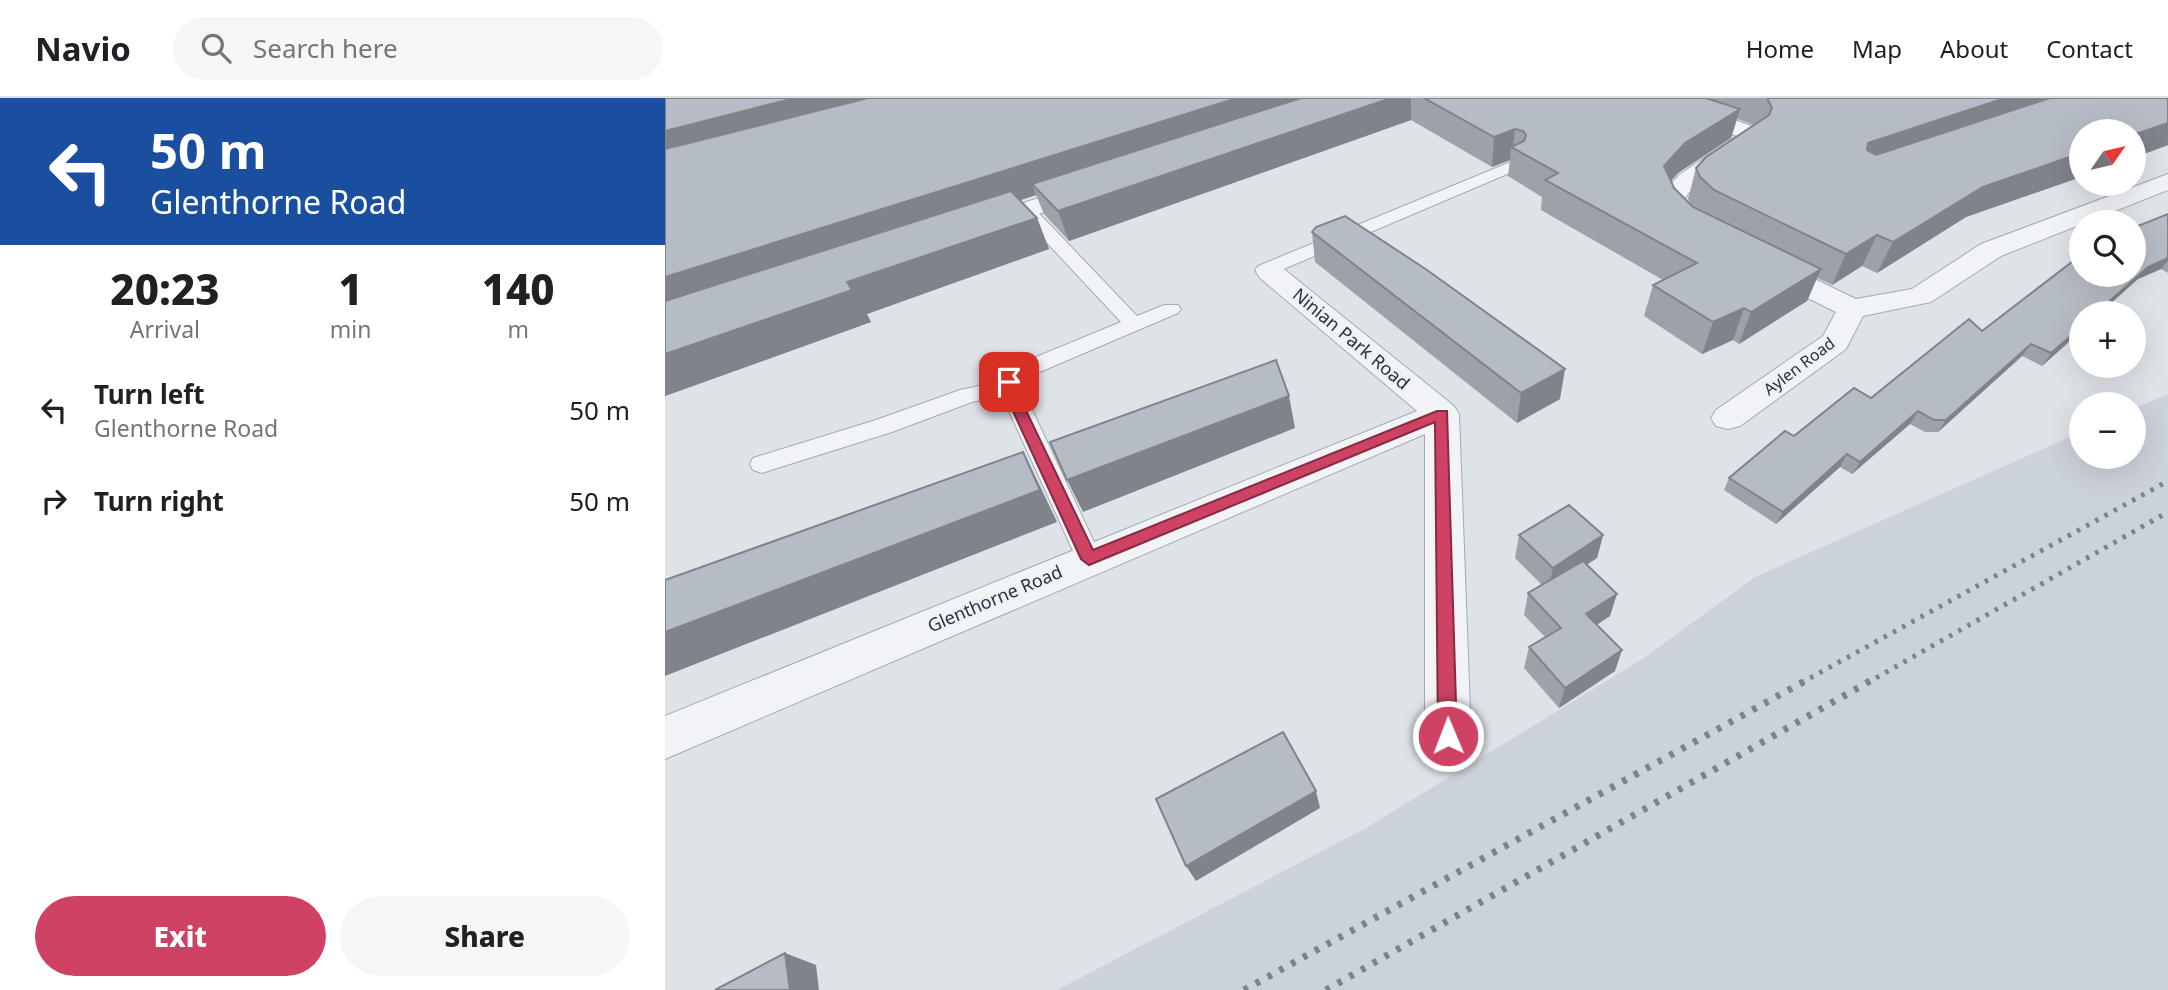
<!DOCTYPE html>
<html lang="en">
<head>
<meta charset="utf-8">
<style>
	:root { --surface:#fff; --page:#f6f6f6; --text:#202124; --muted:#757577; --line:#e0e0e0; --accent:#ce4263 }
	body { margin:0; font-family:"Noto Sans",sans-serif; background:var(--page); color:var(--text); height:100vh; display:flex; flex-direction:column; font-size:26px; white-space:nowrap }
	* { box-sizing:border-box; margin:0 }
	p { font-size:23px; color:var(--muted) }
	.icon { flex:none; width:38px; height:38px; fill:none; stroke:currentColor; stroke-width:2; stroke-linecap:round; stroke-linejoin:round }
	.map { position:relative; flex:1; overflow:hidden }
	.sheet { display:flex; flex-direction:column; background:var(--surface); width:665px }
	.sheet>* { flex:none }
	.top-card { background:#1a4fa0; color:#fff; overflow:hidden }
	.needle { width:46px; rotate:56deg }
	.buttons { position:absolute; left:1404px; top:21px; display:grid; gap:14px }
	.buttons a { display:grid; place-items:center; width:77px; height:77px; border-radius:50%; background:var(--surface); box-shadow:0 7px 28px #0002; font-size:35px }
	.pin { position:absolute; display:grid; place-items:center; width:60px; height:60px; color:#fff; margin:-30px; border-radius:14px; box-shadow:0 4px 10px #0006 }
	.me { position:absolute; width:77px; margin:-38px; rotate:359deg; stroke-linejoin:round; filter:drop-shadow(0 0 5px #0008) }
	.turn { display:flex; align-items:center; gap:24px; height:147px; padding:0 35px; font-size:32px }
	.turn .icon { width:91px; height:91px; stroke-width:2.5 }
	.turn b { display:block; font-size:49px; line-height:60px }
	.eta { display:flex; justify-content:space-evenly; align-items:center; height:119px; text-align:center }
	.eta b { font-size:42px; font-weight:800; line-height:49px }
	.primary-button { display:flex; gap:14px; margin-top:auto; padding:14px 35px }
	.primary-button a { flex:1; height:80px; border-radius:42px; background:var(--accent); color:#fff; font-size:28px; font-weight:800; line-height:80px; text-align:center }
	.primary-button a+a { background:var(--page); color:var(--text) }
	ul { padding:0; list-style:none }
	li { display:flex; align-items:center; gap:21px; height:91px; padding:0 35px }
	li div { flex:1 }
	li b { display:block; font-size:26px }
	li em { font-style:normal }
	header { display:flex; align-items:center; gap:42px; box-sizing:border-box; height:98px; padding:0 35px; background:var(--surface); border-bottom:2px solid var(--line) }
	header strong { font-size:33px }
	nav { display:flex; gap:38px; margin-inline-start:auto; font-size:24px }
	.search { width:490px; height:63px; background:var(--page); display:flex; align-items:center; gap:18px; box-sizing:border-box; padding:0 24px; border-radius:38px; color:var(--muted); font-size:26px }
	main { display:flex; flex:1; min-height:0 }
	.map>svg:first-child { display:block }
	.built { fill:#ccd2da }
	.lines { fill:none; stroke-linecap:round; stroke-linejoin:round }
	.lane-casing { stroke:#a3aab2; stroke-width:2 }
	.street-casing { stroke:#a3aab2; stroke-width:2 }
	.lane { fill:#f1f3f6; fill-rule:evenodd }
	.street { fill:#f1f3f6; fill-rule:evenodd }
	.rail-far1 { stroke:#788491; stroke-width:5; stroke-dasharray:3.5 7; stroke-linecap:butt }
	.rail { stroke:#788491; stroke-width:7; stroke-dasharray:4.5 9; stroke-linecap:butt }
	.wall { fill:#9da2a9; fill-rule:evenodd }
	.shaded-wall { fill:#7f848a }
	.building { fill:#b6bcc5; stroke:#7f848a; stroke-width:2 }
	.route { fill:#ce4263; stroke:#862b40; stroke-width:2 }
	.labels { text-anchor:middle; stroke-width:5; stroke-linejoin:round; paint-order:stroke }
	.far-street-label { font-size:16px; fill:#27323f; stroke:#eef2f5 }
	.street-label { font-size:18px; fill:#27323f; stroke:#eef2f5 }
</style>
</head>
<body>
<header>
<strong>Navio</strong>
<div class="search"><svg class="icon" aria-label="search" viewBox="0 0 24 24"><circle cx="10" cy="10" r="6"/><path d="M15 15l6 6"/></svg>Search here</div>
<nav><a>Home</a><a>Map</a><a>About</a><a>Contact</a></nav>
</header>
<main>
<section class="sheet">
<div class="top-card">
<div class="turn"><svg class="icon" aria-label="left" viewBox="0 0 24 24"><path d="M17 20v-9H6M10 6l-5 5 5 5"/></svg><div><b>50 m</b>Glenthorne Road</div></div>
</div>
<div class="eta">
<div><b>20:23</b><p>Arrival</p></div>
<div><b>1</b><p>min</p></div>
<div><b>140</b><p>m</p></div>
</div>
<ul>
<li><svg class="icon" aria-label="left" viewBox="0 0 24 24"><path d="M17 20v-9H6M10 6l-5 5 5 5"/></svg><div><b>Turn left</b><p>Glenthorne Road</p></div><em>50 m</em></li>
<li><svg class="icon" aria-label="right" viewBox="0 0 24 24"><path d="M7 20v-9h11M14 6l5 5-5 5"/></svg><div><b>Turn right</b></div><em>50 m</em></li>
</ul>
<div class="primary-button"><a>Exit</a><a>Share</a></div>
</section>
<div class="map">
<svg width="1503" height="892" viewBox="0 0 1503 892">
	<rect width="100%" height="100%" fill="#dee3e8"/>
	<path class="built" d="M 1503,296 L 1503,892 L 392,892 L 701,730 L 979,560 L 1090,479 L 1416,334 L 1416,359 L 1468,359 L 1468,311 Z"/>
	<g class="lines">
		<g class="lane-casing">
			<g id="lane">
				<path d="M 848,63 L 854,65 L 856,68 L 854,71 L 614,173 L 612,178 L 598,178 L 590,172 L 593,168 Z"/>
				<path d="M 361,107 L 367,108 L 472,218 L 499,207 L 513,207 L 516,211 L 513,215 L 363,279 L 355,286 L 437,461 L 433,468 L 424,472 L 415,468 L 337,298 L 307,304 L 227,334 L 106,372 L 97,375 L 88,372 L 85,366 L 88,360 L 211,322 L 295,292 L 333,284 L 347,269 L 456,224 L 355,116 L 352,112 L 355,108 Z"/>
			</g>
		</g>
		<g class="street-casing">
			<g id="street">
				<path d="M 970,0 L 1002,0 L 1090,29 L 1095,40 C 1077,67 1038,73 1020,100 L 1024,111 L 1048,134 L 1044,140 C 1020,146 1001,121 994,100 L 1014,77 L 1072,38 L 973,5 Z"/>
				<path d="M 1503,76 L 1503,92 L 1336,158 L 1266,204 L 1198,218 L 1181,251 L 1075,328 L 1063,331 L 1051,328 L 1046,320 L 1051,312 L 1158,238 L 1171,214 L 1090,174 L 1086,168 L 1090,162 L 1100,160 L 1110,162 L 1191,201 L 1247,191 L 1316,146 Z"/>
				<path d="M 423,84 L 432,86 L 435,91 L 432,96 L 314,136 L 305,134 L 301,128 L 305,122 Z"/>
				<path d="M 605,166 L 615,168 L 789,308 L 794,316 L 806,638 L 799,653 L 783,659 L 767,653 L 760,638 L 760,336 L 0,661 L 0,618 L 752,313 L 595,180 L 591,174 L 595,168 Z"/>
			</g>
		</g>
		<use href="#lane" class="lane"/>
		<use href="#street" class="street"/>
		<g class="rail-far1">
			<path d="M 1136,585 L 1503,383"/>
			<path d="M 1202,585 L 1503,414"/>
		</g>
		<g class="rail">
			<path d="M 579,892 L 1140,583"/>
			<path d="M 661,892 L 1205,583"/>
		</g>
	</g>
	<g class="wall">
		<path d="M 0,0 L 1503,0 L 1503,47 L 1468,60 L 1468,33 L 1416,33 L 1416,79 L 1301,119 L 1212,175 L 1197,168 L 1167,187 L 1152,180 L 1142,203 L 1074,246 L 1068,242 L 1037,256 L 979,218 L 988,187 L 998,182 L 876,112 L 877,99 L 843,78 L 845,62 L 827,69 L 746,22 L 404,143 L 379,116 L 371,97 L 355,102 L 372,120 L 384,151 L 202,216 L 206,224 L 0,298 ZM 1072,21 L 1089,27 L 1031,70 L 1023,101 L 1025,105 L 1009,90 L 1006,83 L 1013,75 L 1066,40 Z"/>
		<path d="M 1503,116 L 1503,175 L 1496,171 L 1473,181 L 1416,215 L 1416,233 L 1377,268 L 1357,258 L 1273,334 L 1260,334 L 1245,326 L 1187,376 L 1175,369 L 1111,426 L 1059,392 L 1064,380 L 1129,338 L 1206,300 L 1317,233 Z"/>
		<path d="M 647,134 L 895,301 L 852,325 L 650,164 Z"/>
		<path d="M 854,437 L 938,437 L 932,460 L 922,466 L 945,518 L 932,527 L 950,573 L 894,610 L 859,570 L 864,549 L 880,539 L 859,517 L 863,495 L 877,487 L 850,460 Z"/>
	</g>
	<g class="shaded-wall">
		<path d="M 130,0 L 253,0 L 0,68 L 0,33 Z"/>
		<path d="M 572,0 L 664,0 L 367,86 L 371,97 L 0,219 L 0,179 Z"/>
		<path d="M 726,0 L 746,0 L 746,22 L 404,143 L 393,113 Z"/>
		<path d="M 1340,0 L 1408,0 L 1191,75 L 1203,45 Z"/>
		<path d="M 1075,11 L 1066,40 L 1013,75 L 992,98 L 999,68 L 1020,45 Z"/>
		<path d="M 1503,25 L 1503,47 L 1468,60 L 1468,37 Z"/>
		<path d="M 850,31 L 848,50 L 846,49 L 845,62 L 827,69 L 829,39 Z"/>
		<path d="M 1416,55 L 1416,79 L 1301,119 L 1212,175 L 1228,144 L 1318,89 Z"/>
		<path d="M 372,120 L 384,151 L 202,216 L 206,224 L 0,298 L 0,256 L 182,184 Z"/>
		<path d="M 1212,137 L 1197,168 L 1167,187 L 1181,156 Z"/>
		<path d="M 1503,160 L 1503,163 L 1496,171 L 1473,181 L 1435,215 L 1431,215 L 1483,169 Z"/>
		<path d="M 1156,171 L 1142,203 L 1074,246 L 1086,214 Z"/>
		<path d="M 1079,210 L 1068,242 L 1037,256 L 1048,224 Z"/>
		<path d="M 1416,229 L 1416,233 L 1377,268 L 1386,255 Z"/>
		<path d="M 1366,246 L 1357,258 L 1273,334 L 1281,322 Z"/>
		<path d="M 900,271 L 895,301 L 852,325 L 856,295 Z"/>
		<path d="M 624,298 L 630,330 L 418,414 L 402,382 Z"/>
		<path d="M 1253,313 L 1245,326 L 1187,376 L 1195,364 Z"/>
		<path d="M 358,354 L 374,386 L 392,424 L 0,578 L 0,534 Z"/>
		<path d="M 1182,356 L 1175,369 L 1111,426 L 1118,414 Z"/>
		<path d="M 938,437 L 932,460 L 883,492 L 888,470 Z"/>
		<path d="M 952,496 L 945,518 L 915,537 L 921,516 Z"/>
		<path d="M 957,552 L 950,573 L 894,610 L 900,590 Z"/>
		<path d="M 651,693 L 655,710 L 531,783 L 521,768 Z"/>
		<path d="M 120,855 L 151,867 L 154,892 L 125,892 Z"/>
	</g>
	<g class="building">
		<path d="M 0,0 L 130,0 L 0,33 Z"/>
		<path d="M 203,0 L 572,0 L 0,179 L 0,51 Z"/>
		<path d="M 636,0 L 726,0 L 393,113 L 367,86 Z"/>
		<path d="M 759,0 L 1041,0 L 1075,11 L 1020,45 L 999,68 L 1009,90 L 1028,109 L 1156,171 L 1086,214 L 1079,210 L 1048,224 L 988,187 L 1032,165 L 880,82 L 893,75 L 846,49 L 859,43 L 861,37 L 858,33 L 850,31 L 829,39 Z"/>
		<path d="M 1102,0 L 1340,0 L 1203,45 L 1202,52 L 1211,57 L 1385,0 L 1503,0 L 1503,25 L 1468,37 L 1468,33 L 1416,33 L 1416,55 L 1318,89 L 1228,144 L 1212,137 L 1181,156 L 1049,92 L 1035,79 L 1031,70 L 1041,59 L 1104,17 L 1107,10 Z"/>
		<path d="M 346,93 L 372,120 L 182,184 L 187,192 L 0,256 L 0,203 Z"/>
		<path d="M 1503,116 L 1503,160 L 1483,169 L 1431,215 L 1416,215 L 1416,229 L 1386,255 L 1366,246 L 1281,322 L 1269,322 L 1253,313 L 1195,364 L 1182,356 L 1118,414 L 1064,380 L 1120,333 L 1129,338 L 1189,290 L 1206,300 L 1304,221 L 1317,233 L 1416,157 L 1416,177 L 1468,177 L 1468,130 Z"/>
		<path d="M 680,118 L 762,172 L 900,271 L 856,295 L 647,134 L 651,129 Z"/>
		<path d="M 611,262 L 624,298 L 402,382 L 385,344 Z"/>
		<path d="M 358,354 L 375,392 L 0,534 L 0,482 Z"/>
		<path d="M 904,407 L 938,437 L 888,470 L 854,437 Z"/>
		<path d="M 918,463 L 952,496 L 921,516 L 957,552 L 900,590 L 864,549 L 896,530 L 863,495 Z"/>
		<path d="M 618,634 L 651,693 L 521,768 L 491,701 Z"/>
		<path d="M 120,855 L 125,892 L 50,892 Z"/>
	</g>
	<path class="route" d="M 344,280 L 351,284 L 353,296 L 428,452 L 772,313 L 782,313 L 792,638 L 789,644 L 783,647 L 776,644 L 773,638 L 770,324 L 424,467 L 416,461 L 340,296 L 338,284 Z"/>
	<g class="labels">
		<g class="far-street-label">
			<text transform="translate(1134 268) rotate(-37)" y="6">Aylen Road</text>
		</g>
		<g class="street-label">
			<text transform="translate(686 241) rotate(40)" y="6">Ninian Park Road</text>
			<text transform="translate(330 501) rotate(-23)" y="6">Glenthorne Road</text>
		</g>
	</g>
</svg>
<div class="buttons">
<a><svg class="needle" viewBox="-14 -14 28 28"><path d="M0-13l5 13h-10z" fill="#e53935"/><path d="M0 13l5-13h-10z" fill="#757577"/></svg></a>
<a><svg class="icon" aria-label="search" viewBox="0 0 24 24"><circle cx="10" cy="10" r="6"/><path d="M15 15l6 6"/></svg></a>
<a>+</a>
<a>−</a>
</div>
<div class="pin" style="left:344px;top:284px;background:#d93025"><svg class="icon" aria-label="arrive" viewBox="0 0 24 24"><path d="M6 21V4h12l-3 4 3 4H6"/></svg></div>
<svg class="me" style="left:783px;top:638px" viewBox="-20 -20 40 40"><circle r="17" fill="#ce4263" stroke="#fff" stroke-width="3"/><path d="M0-11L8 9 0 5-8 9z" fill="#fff"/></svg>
</div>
</main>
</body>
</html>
